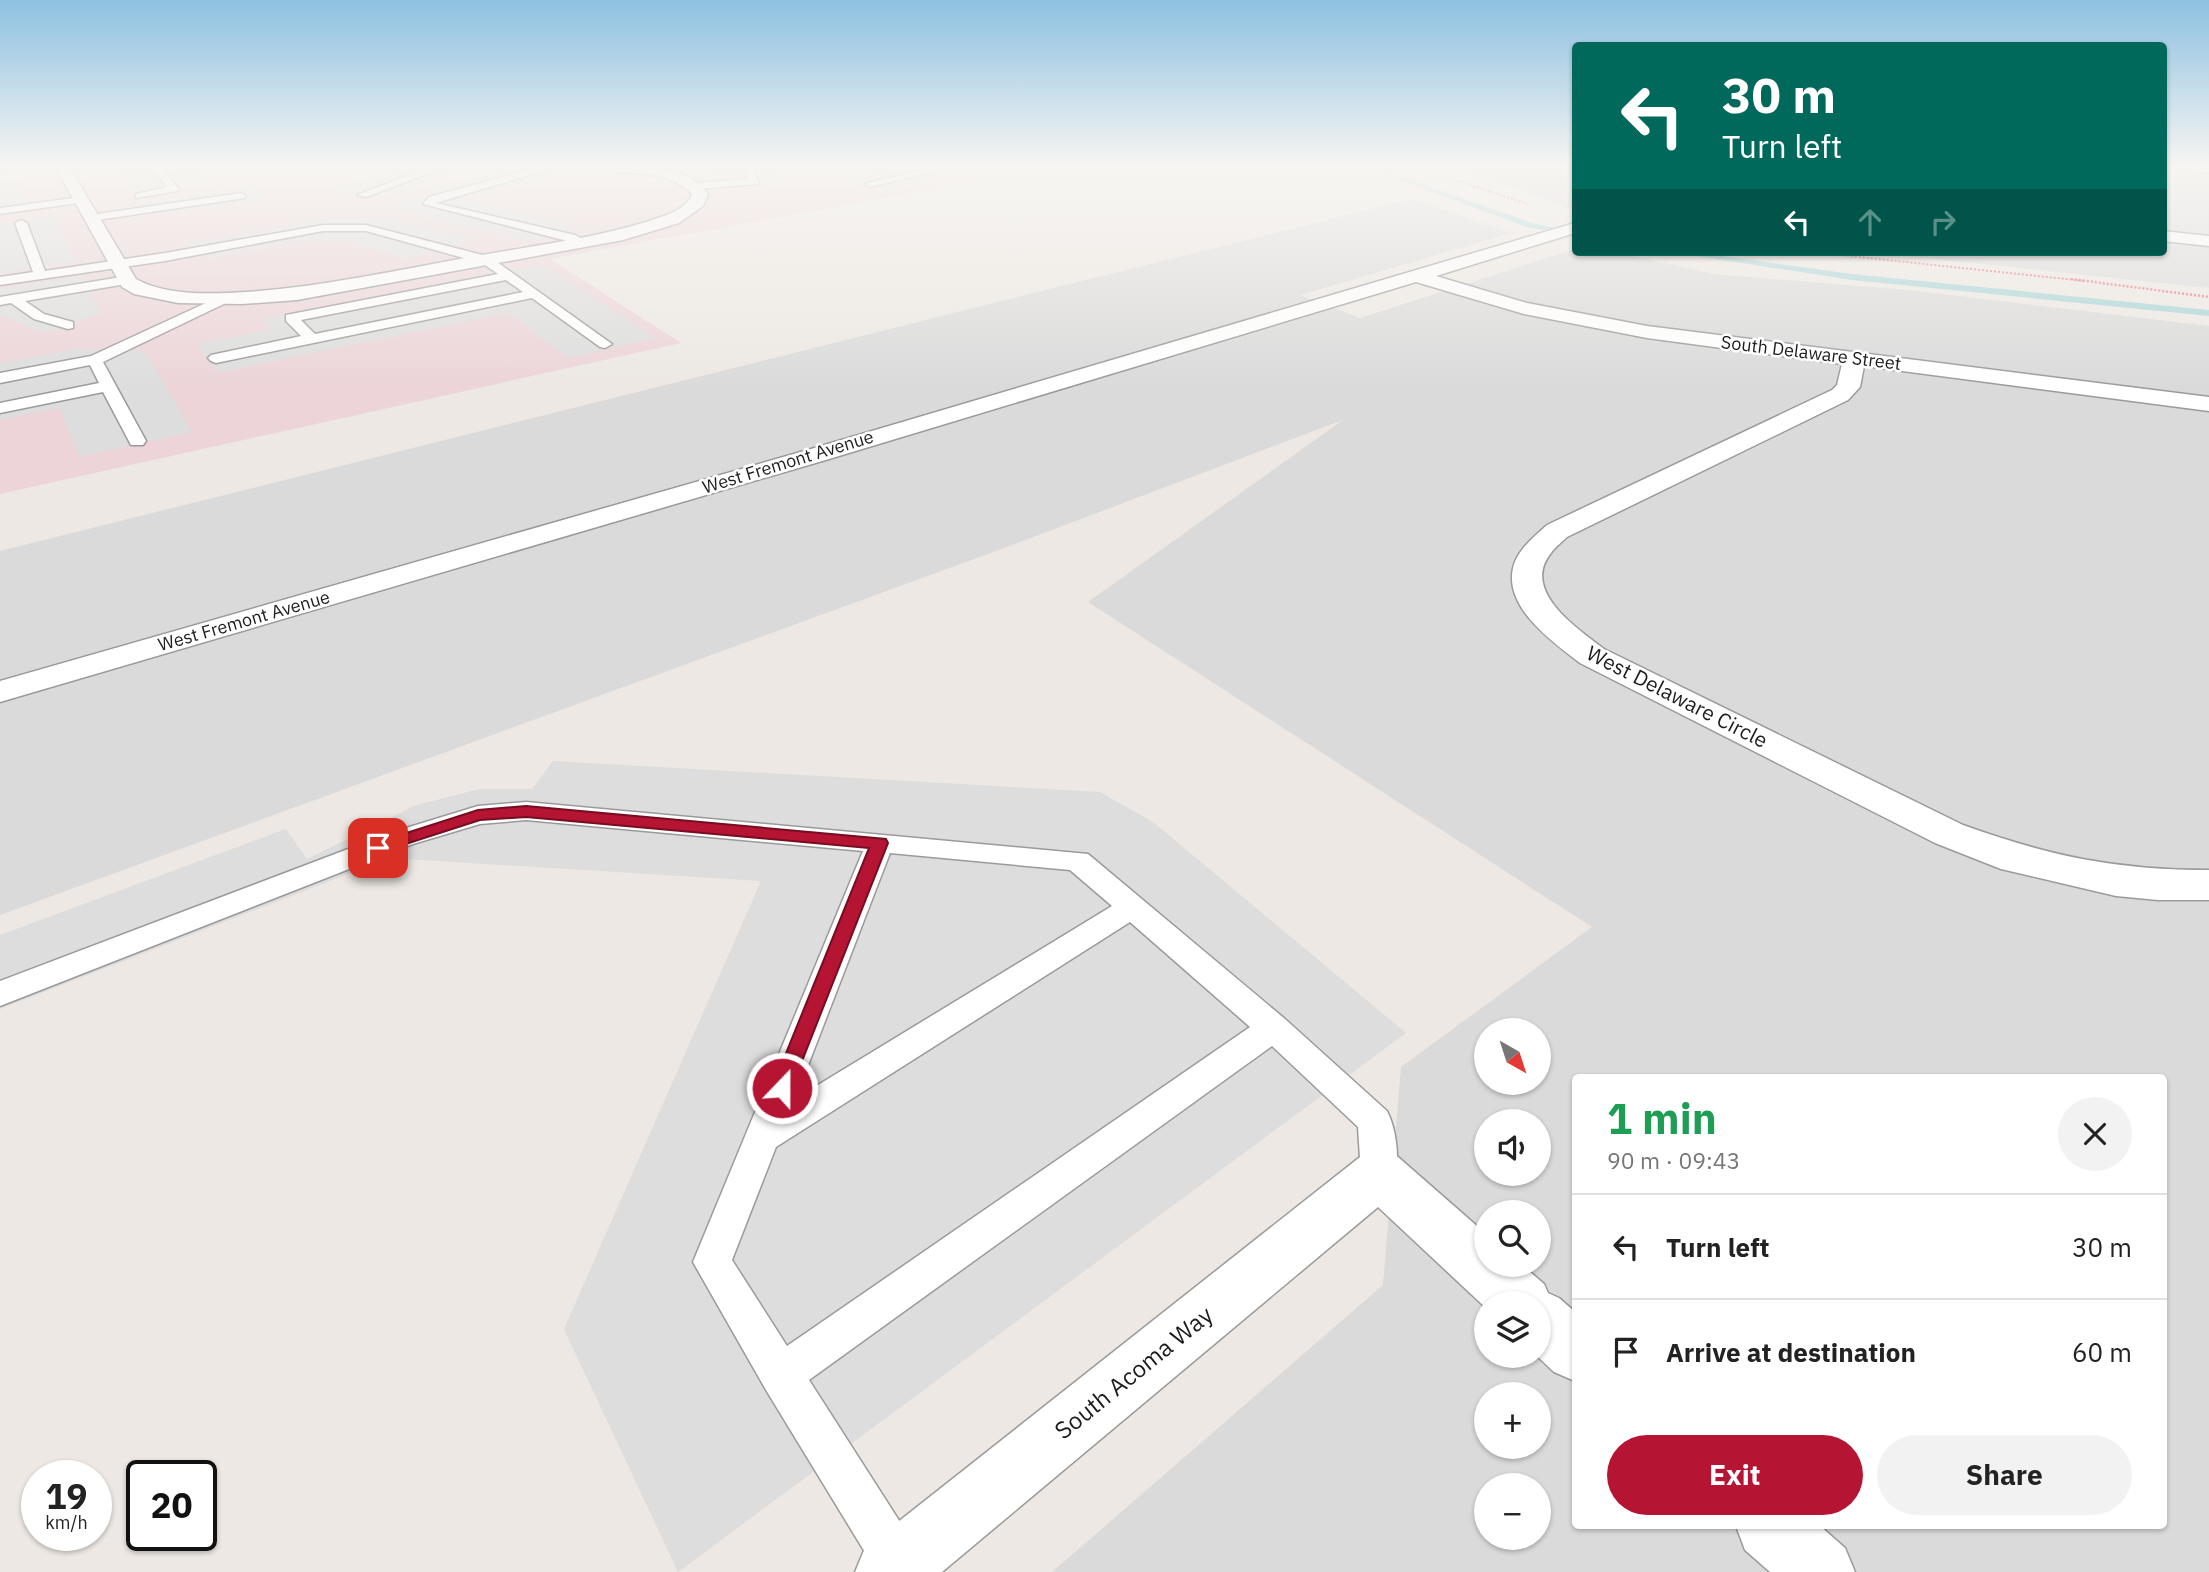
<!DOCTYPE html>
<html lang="en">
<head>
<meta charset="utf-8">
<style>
	:root { --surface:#fff; --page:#f2f2f2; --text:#222; --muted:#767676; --line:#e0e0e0; --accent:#b51433 }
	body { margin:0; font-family:"IBM Plex Sans",sans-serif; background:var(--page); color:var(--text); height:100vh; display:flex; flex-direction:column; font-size:26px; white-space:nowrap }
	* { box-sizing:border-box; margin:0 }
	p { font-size:23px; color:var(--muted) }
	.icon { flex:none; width:38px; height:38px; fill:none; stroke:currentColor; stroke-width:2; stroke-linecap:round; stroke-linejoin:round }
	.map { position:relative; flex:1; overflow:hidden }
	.panel { position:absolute; left:1572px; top:1074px; width:595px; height:455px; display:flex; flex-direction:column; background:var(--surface); border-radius:7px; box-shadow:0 2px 5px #0004 }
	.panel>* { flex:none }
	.banner { position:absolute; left:1572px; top:42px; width:595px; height:214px; border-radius:7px; box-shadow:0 2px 5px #0004; background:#00695c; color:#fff; overflow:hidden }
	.needle { width:46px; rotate:141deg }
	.buttons { position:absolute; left:1474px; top:1018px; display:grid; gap:14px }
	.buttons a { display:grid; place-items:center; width:77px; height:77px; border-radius:50%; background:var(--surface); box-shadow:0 2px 5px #0004; font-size:35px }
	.speed { position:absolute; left:21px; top:1460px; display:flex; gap:14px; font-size:35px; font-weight:700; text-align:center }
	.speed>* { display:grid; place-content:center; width:91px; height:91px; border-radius:50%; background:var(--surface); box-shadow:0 2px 5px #0004; line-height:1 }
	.speed small { font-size:18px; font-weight:400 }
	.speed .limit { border:4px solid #111; border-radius:10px; background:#fff; color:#111 }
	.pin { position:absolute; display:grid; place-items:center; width:60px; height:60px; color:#fff; margin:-30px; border-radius:14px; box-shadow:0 4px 10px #0006 }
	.me { position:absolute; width:77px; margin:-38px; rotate:22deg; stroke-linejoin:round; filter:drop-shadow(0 0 5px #0008) }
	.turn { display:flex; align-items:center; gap:24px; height:147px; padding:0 35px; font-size:32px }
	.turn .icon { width:91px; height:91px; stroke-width:2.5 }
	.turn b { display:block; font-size:49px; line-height:60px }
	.lanes { display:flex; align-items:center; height:66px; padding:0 35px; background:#0003; justify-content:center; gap:35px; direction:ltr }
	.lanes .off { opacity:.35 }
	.round { display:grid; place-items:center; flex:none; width:74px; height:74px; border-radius:37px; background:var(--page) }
	.overview { display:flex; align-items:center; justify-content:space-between; height:119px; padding:0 35px }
	h1 { font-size:42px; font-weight:700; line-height:52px; color:#1e9e55 }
	.cta { display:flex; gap:14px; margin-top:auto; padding:14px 35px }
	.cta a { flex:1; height:80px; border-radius:42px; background:var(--accent); color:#fff; font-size:28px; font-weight:700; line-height:80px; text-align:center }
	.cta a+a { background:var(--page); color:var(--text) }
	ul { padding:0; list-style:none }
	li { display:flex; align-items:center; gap:21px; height:105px; padding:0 35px; border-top:2px solid var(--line) }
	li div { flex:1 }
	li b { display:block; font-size:26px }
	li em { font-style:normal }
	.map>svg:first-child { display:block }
	.residential { fill:#dadada; fill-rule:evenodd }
	.commercial { fill:#ecd4d8 }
	.parking { fill:#ddd }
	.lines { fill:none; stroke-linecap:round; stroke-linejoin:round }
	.stream { fill:#a8d4d6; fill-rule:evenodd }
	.service-casing { stroke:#9a9a9a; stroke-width:3 }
	.minor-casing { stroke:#9a9a9a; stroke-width:3 }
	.path-far1 { stroke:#eb7680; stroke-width:2; stroke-dasharray:2 2; stroke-linecap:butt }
	.path { stroke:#eb7680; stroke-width:2.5; stroke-dasharray:2 2; stroke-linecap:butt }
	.service { fill:#fff; fill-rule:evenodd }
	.minor { fill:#fff; fill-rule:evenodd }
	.route { fill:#b51433; stroke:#760d21; stroke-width:2 }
	.labels { text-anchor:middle; stroke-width:5; stroke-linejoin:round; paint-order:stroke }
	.far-street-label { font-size:18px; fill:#1d1d1d; stroke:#fff }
	.street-label { font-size:21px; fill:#1d1d1d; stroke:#fff }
	.near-street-label { font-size:24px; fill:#1d1d1d; stroke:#fff }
</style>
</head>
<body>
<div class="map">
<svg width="2209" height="1572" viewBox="0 0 2209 1572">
	<rect width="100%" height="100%" fill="#ede8e3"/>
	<g class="residential">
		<path d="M 1451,168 L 1575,168 L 1575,211 L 1523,191 Z"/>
		<path d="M 2163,168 L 2209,168 L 2209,288 L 1869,252 L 2163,252 Z"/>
		<path d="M 1411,199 L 1511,233 L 1300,295 L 1360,318 L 1575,249 L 1575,252 L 1616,252 L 1714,274 L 1908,290 L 2209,326 L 2209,1572 L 1052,1572 L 1383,1285 L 1401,1067 L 1592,927 L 1088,602 L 1343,420 L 996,551 L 0,915 L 0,551 ZM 1486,1031 L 1538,1031 L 1538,1083 L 1486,1083 ZM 1575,1078 L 2163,1078 L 2163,1526 L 1575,1526 ZM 1486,1122 L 1538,1122 L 1538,1174 L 1486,1174 ZM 1486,1213 L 1538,1213 L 1538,1265 L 1486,1265 ZM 1486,1304 L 1538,1304 L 1538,1356 L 1486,1356 ZM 1486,1395 L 1538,1395 L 1538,1447 L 1486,1447 ZM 1486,1486 L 1538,1486 L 1538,1538 L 1486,1538 Z"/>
	</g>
	<path class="commercial" d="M 34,168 L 1048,168 L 550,259 L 681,343 L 0,494 L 0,172 Z"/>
	<g class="parking">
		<path d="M 114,168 L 198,168 L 208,178 L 132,190 Z"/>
		<path d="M 400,168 L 467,168 L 392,194 L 361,197 L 336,189 Z"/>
		<path d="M 715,168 L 776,168 L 779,184 L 729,187 L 709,174 Z"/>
		<path d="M 507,170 L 556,175 L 460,198 L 580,227 L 528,242 L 385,206 L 445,191 L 432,188 Z"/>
		<path d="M 885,170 L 928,181 L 879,191 L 849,175 Z"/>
		<path d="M 16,179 L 27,203 L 6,217 L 0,218 L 0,181 Z"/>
		<path d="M 252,187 L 267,199 L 156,216 L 145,202 Z"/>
		<path d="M 53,216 L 77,261 L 0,273 L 0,223 Z"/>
		<path d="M 384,217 L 479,240 L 407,259 L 347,241 L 297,242 L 209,259 L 181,243 L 320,219 Z"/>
		<path d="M 543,265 L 655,338 L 568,358 L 508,313 L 217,373 L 197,344 L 269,330 L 261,319 Z"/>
		<path d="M 80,276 L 102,313 L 43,333 L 0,315 L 0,289 Z"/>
		<path d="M 74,349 L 145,351 L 192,432 L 79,457 L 59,408 L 0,420 L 0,363 Z"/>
		<path d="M 553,761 L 1100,792 L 1153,822 L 1406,1033 L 678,1572 L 564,1329 L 761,881 L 389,858 L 0,1009 L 0,935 L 286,829 L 307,859 L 414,806 L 479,789 L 532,789 Z"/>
	</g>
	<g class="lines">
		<g class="stream">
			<path d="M 1367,168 L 1377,168 L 1532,223 L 1575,232 L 1575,236 L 1527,227 Z"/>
			<path d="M 1670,252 L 1692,252 L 1852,274 L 2209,310 L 2209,316 L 1852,280 Z"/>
		</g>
		<g class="service-casing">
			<g id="service">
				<path d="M 152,168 L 162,168 L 179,189 L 178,191 L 136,198 L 136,194 L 167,187 Z"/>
				<path d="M 428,168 L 443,168 L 366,197 L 357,195 Z"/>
				<path d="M 536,168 L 553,168 L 436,203 L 575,235 L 584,240 L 584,246 L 576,246 L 567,241 L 423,204 L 429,197 Z"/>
				<path d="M 744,168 L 754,168 L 759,184 L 696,189 L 691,186 L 696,183 L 749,179 Z"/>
				<path d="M 929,168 L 949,168 L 869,187 L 864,184 Z"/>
				<path d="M 241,193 L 246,196 L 245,198 L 91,221 L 85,218 L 91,215 Z"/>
				<path d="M 81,197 L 86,200 L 85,202 L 0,214 L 0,208 Z"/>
				<path d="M 21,220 L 27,223 L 45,271 L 165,253 L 323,225 L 366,225 L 490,257 L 612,344 L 605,348 L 600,347 L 532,298 L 216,363 L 211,361 L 208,358 L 211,355 L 301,336 L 286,321 L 286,315 L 498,274 L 482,263 L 366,231 L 323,231 L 165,261 L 0,285 L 0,277 L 33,272 L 15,223 ZM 506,280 L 523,292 L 315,334 L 301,320 Z"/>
				<path d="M 127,276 L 133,280 L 132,283 L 25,301 L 44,314 L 73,322 L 73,328 L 68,329 L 34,319 L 11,303 L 0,305 L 0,297 Z"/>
				<path d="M 223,295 L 228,296 L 228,302 L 103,362 L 146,441 L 143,445 L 131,445 L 103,392 L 0,413 L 0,403 L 99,383 L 90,365 L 0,383 L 0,373 L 91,356 Z"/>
				<path d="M 526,802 L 1088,854 L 1285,1019 L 1387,1111 C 1397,1130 1401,1166 1392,1185 L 1379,1190 L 1366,1185 L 1361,1174 L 1358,1127 L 1272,1046 L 809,1380 L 916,1547 L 922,1564 L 919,1572 L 877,1572 L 766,1390 L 693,1262 L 863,851 L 526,820 L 480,824 L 413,844 L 0,1006 L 0,981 L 393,832 L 478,806 ZM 890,853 L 1070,870 L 1112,906 L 795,1099 ZM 1130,922 L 1250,1027 L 787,1346 L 732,1260 L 776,1147 Z"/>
			</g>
		</g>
		<g class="minor-casing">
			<g id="minor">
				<path d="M 0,168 L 9,168 L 2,172 Z"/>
				<path d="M 56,168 L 70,168 L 136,279 C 166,296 212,294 246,292 C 322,287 397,270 471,257 C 535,245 602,238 664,216 C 674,213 689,204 692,194 C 674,174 644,174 618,172 L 611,168 C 645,168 685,163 708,194 L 703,206 L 679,223 L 623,240 L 297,300 L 242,304 L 178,303 L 134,294 L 122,287 Z"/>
				<path d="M 2192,168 L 2209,168 L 2209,173 L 2194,171 Z"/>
				<path d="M 1575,223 L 1575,233 L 1436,276 L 1527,303 L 1647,326 L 2209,397 L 2209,411 L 1864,366 L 1860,387 L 1848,400 L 1567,537 C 1562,542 1555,547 1551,553 C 1520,591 1578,629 1604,649 L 1963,825 C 2049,856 2117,870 2209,870 L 2209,900 L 2158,900 L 2116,896 L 2001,869 L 1935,843 L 1580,663 C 1553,642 1504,608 1513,568 C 1517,550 1534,537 1547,525 L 1832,390 L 1837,385 L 1842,364 L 1647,338 L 1524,314 L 1416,282 L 829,459 L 0,702 L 0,681 L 811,449 Z"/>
				<path d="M 2163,231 L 2209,236 L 2209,246 L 2163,241 Z"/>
				<path d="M 1379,1151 L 1398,1157 L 1486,1234 L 1486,1265 L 1522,1265 L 1544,1284 L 1548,1293 L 1559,1298 L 1575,1312 L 1575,1381 L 1554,1372 L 1537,1356 L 1538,1304 L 1486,1304 L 1486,1308 L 1378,1207 L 942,1572 L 855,1572 L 865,1548 L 1360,1157 Z"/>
				<path d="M 1736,1526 L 1820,1526 L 1845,1548 L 1855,1572 L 1770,1572 L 1745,1550 Z"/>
			</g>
		</g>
		<g class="path-far1">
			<path d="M 1420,168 L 1527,204"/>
			<path d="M 1811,252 L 2085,281"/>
		</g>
		<path class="path" d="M 2071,279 L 2209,297"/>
		<use href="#service" class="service"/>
		<use href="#minor" class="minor"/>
	</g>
	<linearGradient id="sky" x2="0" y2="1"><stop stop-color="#8ec1e1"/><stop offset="0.43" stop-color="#f7f5f2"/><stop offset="1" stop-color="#f7f5f2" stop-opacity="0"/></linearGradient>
	<rect width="2209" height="388" fill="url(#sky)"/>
	<path class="route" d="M 526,806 L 886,839 L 888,843 L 789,1094 L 782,1096 L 775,1094 L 772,1088 L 869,848 L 526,817 L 480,820 L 378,853 L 370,848 L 372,844 L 478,810 Z"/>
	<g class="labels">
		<g class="far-street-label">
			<text transform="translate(1811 353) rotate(7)" y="6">South Delaware Street</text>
			<text transform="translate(788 462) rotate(-17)" y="6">West Fremont Avenue</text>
			<text transform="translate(244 621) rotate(-16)" y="6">West Fremont Avenue</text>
		</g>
		<g class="street-label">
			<text transform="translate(1677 697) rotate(27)" y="7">West Delaware Circle</text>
		</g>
		<g class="near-street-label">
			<text transform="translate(1134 1373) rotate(-39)" y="8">South Acoma Way</text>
		</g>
	</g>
</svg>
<div class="buttons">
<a><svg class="needle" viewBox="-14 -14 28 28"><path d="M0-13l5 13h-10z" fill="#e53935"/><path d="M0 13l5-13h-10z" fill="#767676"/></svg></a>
<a><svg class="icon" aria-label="sound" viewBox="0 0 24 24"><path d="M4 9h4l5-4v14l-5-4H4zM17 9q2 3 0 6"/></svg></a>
<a><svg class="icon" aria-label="search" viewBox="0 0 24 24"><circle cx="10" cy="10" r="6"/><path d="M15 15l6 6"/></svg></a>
<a><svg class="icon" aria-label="layers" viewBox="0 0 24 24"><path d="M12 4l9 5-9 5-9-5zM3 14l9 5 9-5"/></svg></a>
<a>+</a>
<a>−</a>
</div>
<div class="speed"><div>19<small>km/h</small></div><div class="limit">20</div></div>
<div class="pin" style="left:378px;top:848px;background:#d93025"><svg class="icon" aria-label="arrive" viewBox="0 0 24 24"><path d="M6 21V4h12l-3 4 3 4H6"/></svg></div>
<svg class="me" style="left:782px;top:1088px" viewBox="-20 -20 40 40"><circle r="17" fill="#b51433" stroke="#fff" stroke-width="3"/><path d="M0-11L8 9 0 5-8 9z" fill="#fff"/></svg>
<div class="banner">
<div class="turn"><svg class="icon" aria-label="left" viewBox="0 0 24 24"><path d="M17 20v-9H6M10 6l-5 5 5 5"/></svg><div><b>30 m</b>Turn left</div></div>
<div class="lanes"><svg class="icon" aria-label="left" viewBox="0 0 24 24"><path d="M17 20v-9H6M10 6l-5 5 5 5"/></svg><svg class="icon off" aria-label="ahead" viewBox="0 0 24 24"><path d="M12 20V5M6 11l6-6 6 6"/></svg><svg class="icon off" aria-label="right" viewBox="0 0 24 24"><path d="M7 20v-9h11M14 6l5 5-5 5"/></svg></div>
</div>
<section class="panel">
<div class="overview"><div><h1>1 min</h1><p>90 m · 09:43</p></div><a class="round"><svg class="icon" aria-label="close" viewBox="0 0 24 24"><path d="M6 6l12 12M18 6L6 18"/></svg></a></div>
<ul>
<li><svg class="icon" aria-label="left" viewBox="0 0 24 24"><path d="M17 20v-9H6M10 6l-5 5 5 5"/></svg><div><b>Turn left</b></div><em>30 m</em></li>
<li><svg class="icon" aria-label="arrive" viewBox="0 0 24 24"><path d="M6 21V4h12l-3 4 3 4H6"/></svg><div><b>Arrive at destination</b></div><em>60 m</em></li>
</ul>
<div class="cta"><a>Exit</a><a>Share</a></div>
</section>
</div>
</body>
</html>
